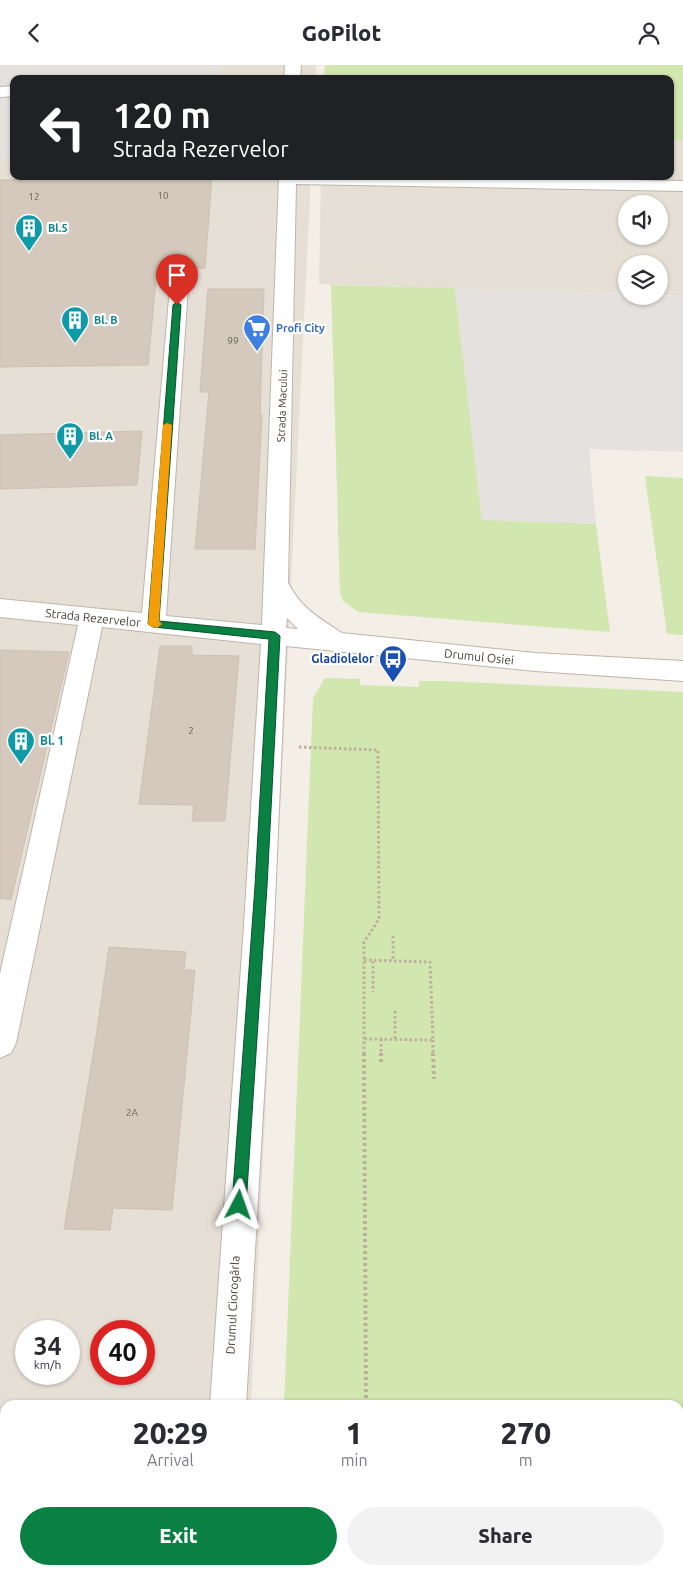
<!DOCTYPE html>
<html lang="en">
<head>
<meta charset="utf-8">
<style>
	:root { --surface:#fff; --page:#f2f2f3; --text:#2b2b33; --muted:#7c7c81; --accent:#0b8043 }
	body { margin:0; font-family:Ubuntu,sans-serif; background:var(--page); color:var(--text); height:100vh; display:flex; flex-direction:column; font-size:19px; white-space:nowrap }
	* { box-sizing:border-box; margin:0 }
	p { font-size:16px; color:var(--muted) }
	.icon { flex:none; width:28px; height:28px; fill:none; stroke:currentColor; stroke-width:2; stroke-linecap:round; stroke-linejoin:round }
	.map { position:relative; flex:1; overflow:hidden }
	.details { position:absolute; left:0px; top:1335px; width:684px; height:175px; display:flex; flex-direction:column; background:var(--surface); border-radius:15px 15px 0 0; box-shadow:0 1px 4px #0004 }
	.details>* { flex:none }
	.top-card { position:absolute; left:10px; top:10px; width:664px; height:105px; border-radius:10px; box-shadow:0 1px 4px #0004; background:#202124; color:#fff; overflow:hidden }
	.buttons { position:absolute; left:618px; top:130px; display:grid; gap:10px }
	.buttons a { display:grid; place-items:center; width:50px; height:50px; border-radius:50%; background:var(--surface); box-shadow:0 1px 4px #0004; font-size:25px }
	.speed { position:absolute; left:15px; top:1255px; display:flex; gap:10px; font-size:25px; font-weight:700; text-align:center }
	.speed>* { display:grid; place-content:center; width:65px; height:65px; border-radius:50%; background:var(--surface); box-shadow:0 1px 4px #0004; line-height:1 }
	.speed small { font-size:12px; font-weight:400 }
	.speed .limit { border:8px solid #d22; background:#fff; color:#111 }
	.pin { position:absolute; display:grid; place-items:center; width:42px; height:42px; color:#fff; margin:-51px -21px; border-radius:50% 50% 50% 0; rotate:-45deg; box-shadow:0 0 5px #0007 }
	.pin .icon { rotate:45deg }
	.me { position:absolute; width:55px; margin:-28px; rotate:4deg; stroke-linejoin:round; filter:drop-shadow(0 0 4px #0008) }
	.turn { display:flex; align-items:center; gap:18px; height:105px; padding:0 20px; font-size:22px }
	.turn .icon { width:65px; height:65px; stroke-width:2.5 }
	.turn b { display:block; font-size:35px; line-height:42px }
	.eta { display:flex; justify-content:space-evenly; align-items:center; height:85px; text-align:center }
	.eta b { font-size:30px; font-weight:800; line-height:35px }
	.primary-button { display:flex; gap:10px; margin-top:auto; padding:10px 20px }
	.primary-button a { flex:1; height:58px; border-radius:30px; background:var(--accent); color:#fff; font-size:20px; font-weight:800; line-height:58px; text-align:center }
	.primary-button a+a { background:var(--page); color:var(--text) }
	header { display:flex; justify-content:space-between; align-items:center; height:65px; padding:0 20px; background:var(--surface); font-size:22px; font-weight:800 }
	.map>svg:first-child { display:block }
	.residential { fill:#e6dfd5; fill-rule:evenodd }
	.commercial { fill:#f4e3d2 }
	.green { fill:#d2e6b0 }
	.parking { fill:#e4e1de }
	.building { fill:#d4c9bc; stroke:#cec0b0 }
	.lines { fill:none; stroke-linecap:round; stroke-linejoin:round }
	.minor-casing { stroke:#beb5a9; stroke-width:2 }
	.path-far1 { stroke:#bfaf9b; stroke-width:3; stroke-dasharray:2.5 2.5; stroke-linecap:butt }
	.path { stroke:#bfaf9b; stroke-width:4; stroke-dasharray:3 3; stroke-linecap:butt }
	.minor { fill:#fff; fill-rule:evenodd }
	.route { fill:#0b8043; stroke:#07532c }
	.slow { fill:#f59e0b }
	.labels { text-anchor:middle; stroke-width:4.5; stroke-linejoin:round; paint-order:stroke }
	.number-label { font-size:10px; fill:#696158 }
	.far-culture-label { font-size:11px; font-weight:bold; fill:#0d838f; stroke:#fff; text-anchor:start }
	.far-shop-label { font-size:11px; font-weight:bold; fill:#366cbe; stroke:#fff; text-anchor:start }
	.far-street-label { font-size:11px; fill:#453e36; stroke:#fff }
	.street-label { font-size:12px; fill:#453e36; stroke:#fff }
	.transit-label { font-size:12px; font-weight:bold; fill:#164399; stroke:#fff; text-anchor:end }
	.culture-label { font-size:12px; font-weight:bold; fill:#0d838f; stroke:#fff; text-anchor:start }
</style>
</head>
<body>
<header><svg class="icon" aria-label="back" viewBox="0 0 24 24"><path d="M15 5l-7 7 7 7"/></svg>GoPilot<svg class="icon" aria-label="person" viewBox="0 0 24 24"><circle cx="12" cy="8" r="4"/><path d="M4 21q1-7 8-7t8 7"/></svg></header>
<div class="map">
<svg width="683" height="1510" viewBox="0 0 683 1510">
	<rect width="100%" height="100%" fill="#f3eee6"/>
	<g class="residential">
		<path d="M 0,0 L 316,0 L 315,14 L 14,14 L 14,111 L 311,111 L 251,1340 L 5,1340 L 5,1505 L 243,1505 L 243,1510 L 0,1510 ZM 26,1266 L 69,1266 L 69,1309 L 26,1309 ZM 101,1266 L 144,1266 L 144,1309 L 101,1309 Z"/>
		<path d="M 670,74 L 683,75 L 683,231 L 659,230 L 659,199 L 626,199 L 626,229 L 319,219 L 321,111 L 670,111 ZM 626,139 L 659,139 L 659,171 L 626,171 Z"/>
	</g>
	<path class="commercial" d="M 679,1472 L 683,1472 L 683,1510 L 646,1510 L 645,1505 L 679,1505 Z"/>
	<g class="green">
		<path d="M 325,0 L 683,0 L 683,75 L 670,74 L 670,14 L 324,14 Z"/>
		<path d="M 331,220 L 455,223 L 482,454 L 596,459 L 610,567 L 358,547 L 343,536 L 340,528 Z"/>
		<path d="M 645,411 L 683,413 L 683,570 L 667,569 Z"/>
		<path d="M 325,613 L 360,614 L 360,620 L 419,622 L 419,616 L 444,616 L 683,627 L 683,1472 L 679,1472 L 679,1340 L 284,1340 L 313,633 Z"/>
		<path d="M 277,1505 L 645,1505 L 646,1510 L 277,1510 Z"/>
	</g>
	<g class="parking">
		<path d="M 59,0 L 219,0 L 219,14 L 14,14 L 14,94 L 0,94 L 0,2 Z"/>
		<path d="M 455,223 L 626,229 L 626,231 L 683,231 L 683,387 L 589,384 L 596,459 L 482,455 Z"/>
	</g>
	<g class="building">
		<path d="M 212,111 L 205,203 L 157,204 L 148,300 L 0,302 L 0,115 Z"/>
		<path d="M 208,224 L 264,224 L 260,350 L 262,350 L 255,484 L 195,484 L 209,327 L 200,327 Z"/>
		<path d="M 142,366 L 137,420 L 0,424 L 0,370 Z"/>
		<path d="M 160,581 L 192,581 L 192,590 L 239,591 L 225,756 L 192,756 L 194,740 L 139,739 Z"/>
		<path d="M 0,585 L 69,587 L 11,835 L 0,833 Z"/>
		<path d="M 109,882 L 186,887 L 184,905 L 195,905 L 172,1145 L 113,1143 L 110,1165 L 64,1164 L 96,972 Z"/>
	</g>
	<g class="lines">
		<g class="minor-casing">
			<g id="minor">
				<path d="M 285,0 L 301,0 L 300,14 L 284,14 Z"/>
				<path d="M 14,21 L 14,31 L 0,32 L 0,22 Z"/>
				<path d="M 279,111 L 423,111 L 683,116 L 683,126 L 296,119 L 288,518 C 302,544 319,553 342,568 L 535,588 L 683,596 L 683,616 L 535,606 L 286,581 L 274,860 L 246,1340 L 210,1340 L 244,860 L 261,579 L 102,562 L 16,978 L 11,988 L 0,993 L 0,909 L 78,560 L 0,552 L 0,534 L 142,548 L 170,222 L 172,218 L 179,216 L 186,218 L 188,222 L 166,551 L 262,560 ZM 287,553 L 298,564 L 286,563 Z"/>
				<rect x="199" y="1505" width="40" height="5"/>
			</g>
		</g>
		<g class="path-far1">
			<path d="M 299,682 L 378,685 L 379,854 L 364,877 L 364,989"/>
			<path d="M 393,871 L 393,896"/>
			<path d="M 364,895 L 430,897 L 433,975 L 364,974"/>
			<path d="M 373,896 L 373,927"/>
			<path d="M 395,946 L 395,974"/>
			<path d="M 381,974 L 381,989"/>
			<path d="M 433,975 L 433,989"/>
		</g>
		<g class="path">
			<path d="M 364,988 L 366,1340"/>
			<path d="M 381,988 L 381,997"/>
			<path d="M 433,988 L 434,1014"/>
			<path d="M 554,1505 L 554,1510"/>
			<path d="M 591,1505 L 596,1510"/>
		</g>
		<use href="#minor" class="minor"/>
	</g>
	<path class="route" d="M 177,237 L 181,240 L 159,556 L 275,567 L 280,571 L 267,821 L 246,1140 L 244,1145 L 239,1147 L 234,1145 L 232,1140 L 255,821 L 269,574 L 153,562 L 148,559 L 173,240 Z"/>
	<path class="slow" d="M 167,358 L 172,360 L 159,556 L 162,559 L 157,563 L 150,561 L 148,559 L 163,360 Z"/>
	<defs>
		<g id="building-pin" transform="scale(1.4375)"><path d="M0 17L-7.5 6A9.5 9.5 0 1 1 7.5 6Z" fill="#0f9aa8" stroke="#fff"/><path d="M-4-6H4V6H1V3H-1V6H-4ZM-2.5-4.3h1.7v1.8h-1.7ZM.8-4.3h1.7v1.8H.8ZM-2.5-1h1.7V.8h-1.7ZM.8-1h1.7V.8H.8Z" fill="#fff"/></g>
		<g id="supermarket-pin" transform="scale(1.4375)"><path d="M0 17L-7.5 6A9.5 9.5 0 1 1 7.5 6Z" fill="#3f7fe0" stroke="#fff"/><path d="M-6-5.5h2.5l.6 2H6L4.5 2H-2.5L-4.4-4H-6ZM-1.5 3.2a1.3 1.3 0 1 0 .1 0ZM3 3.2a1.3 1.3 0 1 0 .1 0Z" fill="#fff"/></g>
		<g id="bus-pin" transform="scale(1.4375)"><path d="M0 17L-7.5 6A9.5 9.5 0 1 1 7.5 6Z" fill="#1a4fb4" stroke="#fff"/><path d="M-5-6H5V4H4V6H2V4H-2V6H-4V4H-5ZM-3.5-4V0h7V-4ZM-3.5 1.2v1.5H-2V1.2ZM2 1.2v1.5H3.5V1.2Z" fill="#fff"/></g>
	</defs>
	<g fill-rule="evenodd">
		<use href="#building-pin" x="29" y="163"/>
		<use href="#building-pin" x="75" y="255"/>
		<use href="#supermarket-pin" x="257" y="263"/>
		<use href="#building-pin" x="70" y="371"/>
		<use href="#bus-pin" x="393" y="594"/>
		<use href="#building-pin" x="21" y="676"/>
	</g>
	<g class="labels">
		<g class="number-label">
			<text x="163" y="134">10</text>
			<text x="34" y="135">12</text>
			<text x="233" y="279">99</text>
			<text x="191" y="669">2</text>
			<text x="132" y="1051">2A</text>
		</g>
		<g class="far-culture-label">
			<text x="48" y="167">Bl.5</text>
			<text x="94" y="259">Bl. B</text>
			<text x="89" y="375">Bl. A</text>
		</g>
		<g class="far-shop-label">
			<text x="276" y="267">Profi City</text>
		</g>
		<g class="far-street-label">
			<text transform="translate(282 341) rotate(-88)" y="4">Strada Macului</text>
		</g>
		<g class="street-label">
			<text transform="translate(93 553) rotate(6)" y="4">Strada Rezervelor</text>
			<text transform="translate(479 592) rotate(6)" y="4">Drumul Osiei</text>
			<text transform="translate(233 1240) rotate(-87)" y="4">Drumul Ciorogârla</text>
		</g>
		<g class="transit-label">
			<text x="374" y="598">Gladiolelor</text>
		</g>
		<g class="culture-label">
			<text x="40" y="680">Bl. 1</text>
		</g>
	</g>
</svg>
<div class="buttons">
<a><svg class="icon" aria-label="sound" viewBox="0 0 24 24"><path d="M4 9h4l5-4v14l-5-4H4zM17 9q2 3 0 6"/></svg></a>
<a><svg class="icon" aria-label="layers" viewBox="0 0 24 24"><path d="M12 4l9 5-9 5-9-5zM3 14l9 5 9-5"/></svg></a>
</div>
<div class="speed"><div>34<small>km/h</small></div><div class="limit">40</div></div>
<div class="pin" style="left:177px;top:240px;background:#d93025"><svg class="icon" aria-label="arrive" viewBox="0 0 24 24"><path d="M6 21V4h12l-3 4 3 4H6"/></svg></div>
<svg class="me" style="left:239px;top:1140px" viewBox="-20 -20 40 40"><path d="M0-17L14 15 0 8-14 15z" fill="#0b8043" stroke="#fff" stroke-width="4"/></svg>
<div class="top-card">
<div class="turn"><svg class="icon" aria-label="left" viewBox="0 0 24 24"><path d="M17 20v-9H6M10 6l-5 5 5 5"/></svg><div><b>120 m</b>Strada Rezervelor</div></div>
</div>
<section class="details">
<div class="eta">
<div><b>20:29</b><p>Arrival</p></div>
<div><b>1</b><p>min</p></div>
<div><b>270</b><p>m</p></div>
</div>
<div class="primary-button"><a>Exit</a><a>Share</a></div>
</section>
</div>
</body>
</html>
